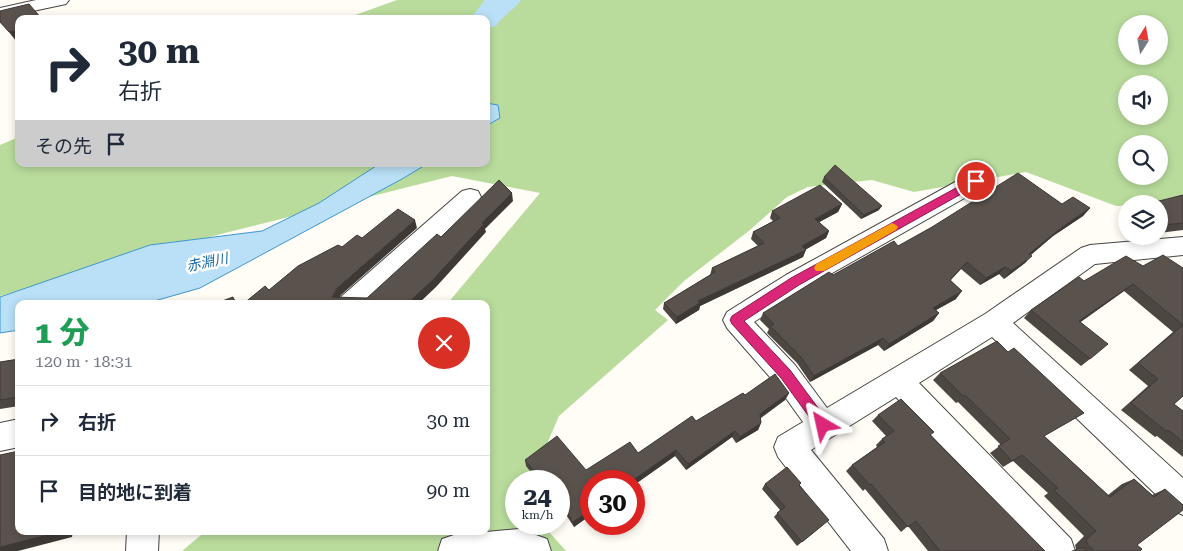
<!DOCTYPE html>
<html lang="ja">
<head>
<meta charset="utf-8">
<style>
	:root { --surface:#fff; --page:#f6f6f7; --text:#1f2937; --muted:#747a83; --line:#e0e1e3 }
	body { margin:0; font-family:"Roboto Serif","Noto Sans JP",serif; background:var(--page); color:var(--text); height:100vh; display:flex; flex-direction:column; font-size:19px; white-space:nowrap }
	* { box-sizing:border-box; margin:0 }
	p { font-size:16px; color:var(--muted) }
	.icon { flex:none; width:28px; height:28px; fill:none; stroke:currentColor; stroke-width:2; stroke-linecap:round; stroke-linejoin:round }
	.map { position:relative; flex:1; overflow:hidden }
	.side { position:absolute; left:15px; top:300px; width:475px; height:235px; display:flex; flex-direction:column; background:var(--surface); border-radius:10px; box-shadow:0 2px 8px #0003 }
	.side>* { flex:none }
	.guide { position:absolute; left:15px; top:15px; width:475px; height:152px; border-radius:10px; box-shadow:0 2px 8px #0003; background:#fff; color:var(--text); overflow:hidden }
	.needle { width:32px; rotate:11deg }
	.tools { position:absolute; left:1118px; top:15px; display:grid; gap:10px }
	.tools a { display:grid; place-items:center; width:50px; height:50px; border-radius:50%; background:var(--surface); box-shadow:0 2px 8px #0003; font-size:25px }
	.speed { position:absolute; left:505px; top:470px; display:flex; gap:10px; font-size:25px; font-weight:700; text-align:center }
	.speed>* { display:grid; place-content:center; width:65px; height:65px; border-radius:50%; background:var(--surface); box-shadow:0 2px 8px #0003; line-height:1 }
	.speed small { font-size:12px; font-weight:400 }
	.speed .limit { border:8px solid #d22; background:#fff; color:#111 }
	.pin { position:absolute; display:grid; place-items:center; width:42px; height:42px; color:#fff; margin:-21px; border:2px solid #fff; border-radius:50%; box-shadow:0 1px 5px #0007 }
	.me { position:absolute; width:55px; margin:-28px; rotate:324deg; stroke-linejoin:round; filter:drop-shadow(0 0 4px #0008) }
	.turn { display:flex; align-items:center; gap:18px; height:105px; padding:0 20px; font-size:22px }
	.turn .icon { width:65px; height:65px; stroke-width:2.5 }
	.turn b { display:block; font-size:35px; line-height:42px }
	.then { display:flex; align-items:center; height:48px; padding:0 20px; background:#0003; gap:10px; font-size:19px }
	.round { display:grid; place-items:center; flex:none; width:52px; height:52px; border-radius:26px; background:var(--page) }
	.headline { display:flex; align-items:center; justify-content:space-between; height:85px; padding:0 20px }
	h1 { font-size:30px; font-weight:800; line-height:38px; color:#1e9e55 }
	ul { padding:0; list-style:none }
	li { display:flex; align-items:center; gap:15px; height:70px; padding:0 20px; border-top:1px solid var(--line) }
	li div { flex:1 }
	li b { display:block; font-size:19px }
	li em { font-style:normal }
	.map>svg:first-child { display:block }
	.forest { fill:#b9dc9c; fill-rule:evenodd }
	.water { fill:#b9e0f7; stroke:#3f96cf }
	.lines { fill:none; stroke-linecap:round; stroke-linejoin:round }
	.river { fill:#b9e0f7; fill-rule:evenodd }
	.minor-casing { stroke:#444; stroke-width:2 }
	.minor { fill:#fff; fill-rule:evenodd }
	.wall { fill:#4d4742 }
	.shaded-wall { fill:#3f3936 }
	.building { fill:#5a524d; stroke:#3f3936 }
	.route { fill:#db2777; stroke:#8e194d }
	.slow { fill:#f59e0b }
	.labels { text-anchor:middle; stroke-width:5; stroke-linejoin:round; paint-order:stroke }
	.water-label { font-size:14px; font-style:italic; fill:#1768a6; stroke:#fff }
</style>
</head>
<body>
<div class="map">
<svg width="1183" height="551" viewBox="0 0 1183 551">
	<rect width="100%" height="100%" fill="#fffdf5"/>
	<path class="forest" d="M 397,0 L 1183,0 L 1183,202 L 1116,206 L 1026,172 L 914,192 L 872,180 L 808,187 L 787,197 L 750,230 L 684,281 L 655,310 L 668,320 L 559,416 L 531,481 L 516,481 L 516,524 L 542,524 L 566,551 L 182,551 L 206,531 L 486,531 L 486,304 L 447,304 L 540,193 L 452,176 L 169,247 L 0,296 L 0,145 L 19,137 L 19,164 L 486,164 L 486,19 L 344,19 ZM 1126,24 L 1159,24 L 1159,56 L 1126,56 ZM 1126,84 L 1159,84 L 1159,116 L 1126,116 ZM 1126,144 L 1159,144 L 1159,176 L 1126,176 Z"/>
	<g class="water">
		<path d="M 486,103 L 498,105 L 500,118 L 486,126 Z"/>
		<path d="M 379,164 L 427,164 L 402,179 L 200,288 L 144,304 L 19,304 L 19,330 L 0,333 L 0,297 L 150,245 L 262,231 L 319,203 Z"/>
	</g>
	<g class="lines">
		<path class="river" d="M 485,0 L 521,0 C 514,10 503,15 496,26 L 486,28 L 486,19 L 470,19 Z"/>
		<g class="minor-casing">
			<g id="minor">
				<path d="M 36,0 L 69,0 L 66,4 L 0,18 L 0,8 Z"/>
				<path d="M 976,173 L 984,175 L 987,181 L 984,187 L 804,289 L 754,322 L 795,365 L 827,408 L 985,314 L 1081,248 L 1090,245 L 1183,237 L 1183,255 L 1095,264 L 1013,323 L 1183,478 L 1183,515 L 1172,510 L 992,337 L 919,383 L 1071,539 L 1075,551 L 1037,551 L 896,397 L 811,450 L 884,539 L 888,551 L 851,551 L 778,457 L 774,447 L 778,437 L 803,422 L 775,383 L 727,328 L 723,320 L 727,312 L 786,275 L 968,175 Z"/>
				<path d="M 470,189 L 478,191 L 481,197 L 478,203 L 369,304 L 338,304 L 342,296 L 462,191 Z"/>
				<path d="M 19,419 L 19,447 L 0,451 L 0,423 Z"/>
				<path d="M 519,529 L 547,539 L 551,551 L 438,551 L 442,539 L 454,535 Z"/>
				<path d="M 127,531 L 159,531 L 158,551 L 126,551 Z"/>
			</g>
		</g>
		<use href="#minor" class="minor"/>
	</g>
	<g class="wall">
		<path d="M 824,177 L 879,210 L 861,219 L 822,182 Z"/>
		<path d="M 1183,195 L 1183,230 L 1159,233 L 1159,204 Z"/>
		<path d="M 842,204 L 838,212 L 819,222 L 829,231 L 826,238 L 805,250 L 803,257 L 700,306 L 699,310 L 676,324 L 663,309 L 664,303 L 710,275 L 712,268 L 758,246 L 751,239 L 753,232 L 773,221 L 770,218 L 772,211 Z"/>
		<path d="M 1062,204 L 1090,208 L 1083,216 L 1053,236 L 1031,255 L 1025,263 L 1004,279 L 999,274 L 980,285 L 961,269 L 951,280 L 956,299 L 936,310 L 939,313 L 933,321 L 884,351 L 878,345 L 810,382 L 797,363 L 767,333 L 769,329 L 760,320 L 763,313 L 833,275 L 898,246 Z"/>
		<path d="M 1143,266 L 1183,268 L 1183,396 L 1174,404 L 1183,411 L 1183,457 L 1157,436 L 1155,437 L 1121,410 L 1148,386 L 1129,370 L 1173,332 L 1124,291 L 1080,322 L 1090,359 L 1081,366 L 1024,318 L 1031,310 L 1084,281 Z"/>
		<path d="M 1008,352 L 1084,413 L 1074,419 L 1044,436 L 1108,495 L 1122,484 L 1134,479 L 1152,495 L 1165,489 L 1137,545 L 1140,551 L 1071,551 L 1076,549 L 1075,545 L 1084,536 L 1044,496 L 1048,493 L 1013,461 L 1003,467 L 990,453 L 1001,445 L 958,402 L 956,403 L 933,380 L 940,373 Z"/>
		<path d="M 19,359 L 19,406 L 0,409 L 0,362 Z"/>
		<path d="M 789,393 L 785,400 L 761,418 L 761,423 L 758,430 L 736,443 L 732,437 L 686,470 L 675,456 L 634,485 L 634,481 L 574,527 L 559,504 L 559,481 L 538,481 L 526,466 L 525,460 L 586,470 L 638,453 L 745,395 Z"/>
		<path d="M 878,415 L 931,435 L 1045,551 L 928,551 L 908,526 L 901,532 L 865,489 L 863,491 L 846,471 L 852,465 L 877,447 L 876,445 L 882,439 L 886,436 L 872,421 Z"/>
		<path d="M 765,484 L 799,486 L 824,524 L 797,546 L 774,517 L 780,510 L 762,489 Z"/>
	</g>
	<g class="shaded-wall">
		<path d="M 19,30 L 19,40 L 16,41 L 9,32 Z"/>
		<path d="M 512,193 L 513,201 L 485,229 L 486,232 L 436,287 L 418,304 L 407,304 L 482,223 Z"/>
		<path d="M 842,204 L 838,212 L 812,226 L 815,219 Z"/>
		<path d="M 882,206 L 879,210 L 861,219 L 864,215 Z"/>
		<path d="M 1090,208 L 1083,216 L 1053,236 L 1023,261 L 1029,254 L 1061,228 Z"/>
		<path d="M 415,220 L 417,228 L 341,295 L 336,304 L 332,297 L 337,288 Z"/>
		<path d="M 829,231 L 826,238 L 799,253 L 806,250 L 803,257 L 700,306 L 699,310 L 676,324 L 677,317 L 698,301 Z"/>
		<path d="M 1032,256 L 1025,263 L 1004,279 L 1011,271 Z"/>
		<path d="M 1005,267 L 999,274 L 980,285 L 986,278 Z"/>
		<path d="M 1133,284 L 1124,291 L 1071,329 L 1079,321 Z"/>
		<path d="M 962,291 L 956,299 L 927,315 L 933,308 Z"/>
		<path d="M 233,297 L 238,304 L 234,304 Z"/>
		<path d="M 939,313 L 933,321 L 884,351 L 889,344 Z"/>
		<path d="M 883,338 L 878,345 L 810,382 L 814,376 Z"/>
		<path d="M 789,393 L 785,400 L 757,420 L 760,414 Z"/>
		<path d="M 761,423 L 758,430 L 736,443 L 740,437 Z"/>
		<path d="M 735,431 L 732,437 L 686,470 L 688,464 Z"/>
		<path d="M 676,450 L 675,456 L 634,485 L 634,481 L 632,481 Z"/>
		<path d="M 591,510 L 591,515 L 574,527 L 573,522 Z"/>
		<path d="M 59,531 L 73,531 L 72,537 L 18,551 L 0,551 L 0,547 Z"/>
	</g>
	<g class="building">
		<path d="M 29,4 L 42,19 L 19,19 L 19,30 L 9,32 L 0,22 L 0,11 L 8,9 Z"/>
		<path d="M 835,165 L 882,206 L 864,215 L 824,177 Z"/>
		<path d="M 1018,173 L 1062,204 L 1073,197 L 1090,208 L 1061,228 L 1029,254 L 1032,256 L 1011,271 L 1005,267 L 986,278 L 967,262 L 950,280 L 962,291 L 933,308 L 939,313 L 889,344 L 883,338 L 814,376 L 801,357 L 770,326 L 774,324 L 763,313 L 829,272 L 833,275 L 894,241 L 898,246 L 932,227 Z"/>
		<path d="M 499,180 L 512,193 L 482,223 L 484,224 L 433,280 L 407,304 L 301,304 L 299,302 L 297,304 L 243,304 L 265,286 L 269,290 L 298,266 L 338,245 L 342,247 L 357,235 L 362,238 L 398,209 L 415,220 L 337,288 L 332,297 L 367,298 L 437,234 L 441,237 Z"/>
		<path d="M 820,185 L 842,204 L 815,219 L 829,231 L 802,246 L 806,250 L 698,301 L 700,303 L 677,317 L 664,303 L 715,272 L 712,268 L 764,243 L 753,232 L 780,218 L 772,211 Z"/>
		<path d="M 1183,195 L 1183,223 L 1164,225 L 1159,220 L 1159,204 L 1147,204 Z"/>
		<path d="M 1163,255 L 1183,268 L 1183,325 L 1133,284 L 1079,321 L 1108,344 L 1090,359 L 1031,310 L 1079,277 L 1084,281 L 1126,256 L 1143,266 Z"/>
		<path d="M 233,297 L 234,304 L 214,304 Z"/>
		<path d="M 1183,325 L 1183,396 L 1174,404 L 1183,411 L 1183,442 L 1168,430 L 1166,431 L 1131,403 L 1158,379 L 1138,363 Z"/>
		<path d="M 997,341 L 1008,352 L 1014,348 L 1084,413 L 1044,436 L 1110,497 L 1134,479 L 1154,497 L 1165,489 L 1183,505 L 1183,510 L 1137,545 L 1142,549 L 1140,551 L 1094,551 L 1088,545 L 1086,540 L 1096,531 L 1054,490 L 1058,488 L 1022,455 L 1012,461 L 998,446 L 1010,439 L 965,395 L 963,396 L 940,373 Z"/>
		<path d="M 19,359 L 19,397 L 0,400 L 0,362 Z"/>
		<path d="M 775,374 L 789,393 L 760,414 L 761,423 L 740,437 L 735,431 L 688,464 L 676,450 L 632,481 L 591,481 L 591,510 L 573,522 L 559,500 L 559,481 L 542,481 L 525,460 L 557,436 L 586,470 L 630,442 L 638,453 L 692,416 L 696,421 L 743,393 L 745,395 Z"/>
		<path d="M 901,399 L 934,432 L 930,435 L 1045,551 L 940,551 L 916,521 L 908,527 L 871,484 L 870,485 L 852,465 L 885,442 L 882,439 L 894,431 L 878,415 Z"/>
		<path d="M 19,451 L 19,531 L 59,531 L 59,532 L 0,547 L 0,455 Z"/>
		<path d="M 787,467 L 801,483 L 799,485 L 829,520 L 802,542 L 777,513 L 785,507 L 765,484 Z"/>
		<path d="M 1078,548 L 1086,548 L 1085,551 L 1075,551 Z"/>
	</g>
	<path class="route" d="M 976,177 L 979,179 L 979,184 L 799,285 L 744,321 L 790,370 L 827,420 L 829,425 L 827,429 L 823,431 L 818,429 L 781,378 L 732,324 L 730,320 L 732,316 L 791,278 Z"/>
	<path class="slow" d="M 892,223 L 896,225 L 898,227 L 896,230 L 824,271 L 816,271 L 814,268 L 816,264 Z"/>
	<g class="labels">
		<g class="water-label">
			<text transform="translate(207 262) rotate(-12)" y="5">赤淵川</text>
		</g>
	</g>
</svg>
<div class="tools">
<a><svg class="needle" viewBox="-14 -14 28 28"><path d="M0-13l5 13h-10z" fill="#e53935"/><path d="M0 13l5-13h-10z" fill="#747a83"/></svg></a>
<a><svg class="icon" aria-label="sound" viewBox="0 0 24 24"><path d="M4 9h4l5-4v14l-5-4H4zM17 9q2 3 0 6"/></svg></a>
<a><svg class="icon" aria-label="search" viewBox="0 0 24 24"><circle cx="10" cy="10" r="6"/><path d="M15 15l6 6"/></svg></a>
<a><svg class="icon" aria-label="layers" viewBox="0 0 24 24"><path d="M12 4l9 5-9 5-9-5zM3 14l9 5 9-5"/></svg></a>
</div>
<div class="speed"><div>24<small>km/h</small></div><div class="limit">30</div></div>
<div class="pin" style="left:976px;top:181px;background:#d93025"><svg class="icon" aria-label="arrive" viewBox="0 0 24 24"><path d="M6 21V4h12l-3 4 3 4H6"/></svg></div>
<svg class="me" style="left:823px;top:425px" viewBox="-20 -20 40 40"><path d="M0-17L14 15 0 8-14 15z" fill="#db2777" stroke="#fff" stroke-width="4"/></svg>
<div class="guide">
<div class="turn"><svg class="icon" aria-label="right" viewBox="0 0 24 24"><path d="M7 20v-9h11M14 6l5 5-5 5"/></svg><div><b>30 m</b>右折</div></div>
<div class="then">その先<svg class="icon" aria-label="arrive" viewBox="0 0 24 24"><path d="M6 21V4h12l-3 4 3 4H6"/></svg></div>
</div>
<section class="side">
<div class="headline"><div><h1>1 分</h1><p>120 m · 18:31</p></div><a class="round" style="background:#d93025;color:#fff"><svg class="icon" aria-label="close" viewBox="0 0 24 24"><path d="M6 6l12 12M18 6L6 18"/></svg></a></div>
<ul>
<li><svg class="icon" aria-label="right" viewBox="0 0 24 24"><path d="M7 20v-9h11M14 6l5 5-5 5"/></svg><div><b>右折</b></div><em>30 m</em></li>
<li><svg class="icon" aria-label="arrive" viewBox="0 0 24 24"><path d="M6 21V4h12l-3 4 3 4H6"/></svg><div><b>目的地に到着</b></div><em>90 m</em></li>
</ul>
</section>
</div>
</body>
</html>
